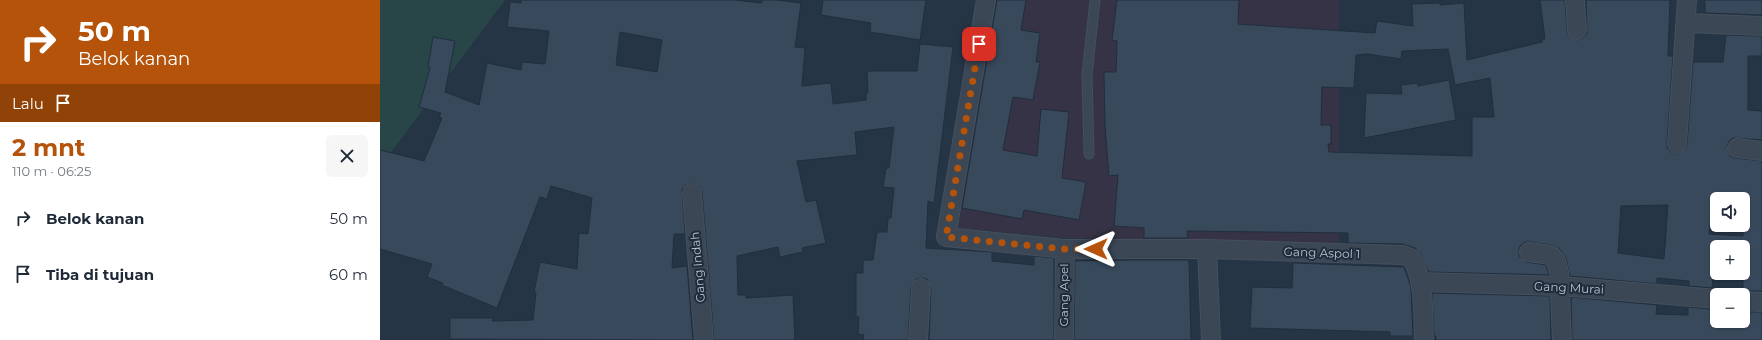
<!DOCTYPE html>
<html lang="id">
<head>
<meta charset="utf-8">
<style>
	:root { --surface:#fff; --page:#f6f6f7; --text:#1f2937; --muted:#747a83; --accent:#b45309 }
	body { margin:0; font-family:Montserrat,sans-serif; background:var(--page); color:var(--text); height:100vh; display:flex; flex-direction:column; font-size:15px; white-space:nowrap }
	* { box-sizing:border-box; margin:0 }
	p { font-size:13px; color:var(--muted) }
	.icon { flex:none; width:22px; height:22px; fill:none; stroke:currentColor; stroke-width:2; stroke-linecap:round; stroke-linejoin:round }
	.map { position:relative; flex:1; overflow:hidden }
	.drawer { display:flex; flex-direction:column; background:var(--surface); width:380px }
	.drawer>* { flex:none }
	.guide { background:#b45309; color:#fff; overflow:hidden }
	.fabs { position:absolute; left:1330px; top:192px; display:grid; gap:8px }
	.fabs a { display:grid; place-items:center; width:40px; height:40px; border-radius:6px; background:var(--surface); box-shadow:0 1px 3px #0004; font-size:20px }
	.pin { position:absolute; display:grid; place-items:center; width:34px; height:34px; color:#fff; margin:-17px; border-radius:8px; box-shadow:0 2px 6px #0006 }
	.me { position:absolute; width:44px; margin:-22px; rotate:270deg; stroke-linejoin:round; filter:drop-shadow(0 0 3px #0008) }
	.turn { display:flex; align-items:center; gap:14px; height:84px; padding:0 12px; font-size:18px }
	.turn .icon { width:52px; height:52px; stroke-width:2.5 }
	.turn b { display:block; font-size:28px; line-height:34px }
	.then { display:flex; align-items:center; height:38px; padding:0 12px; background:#0003; gap:8px; font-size:15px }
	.round { display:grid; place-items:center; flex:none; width:42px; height:42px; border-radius:6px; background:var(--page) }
	.headline { display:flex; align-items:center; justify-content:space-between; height:68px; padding:0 12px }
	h1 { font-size:24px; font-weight:700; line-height:30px; color:var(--accent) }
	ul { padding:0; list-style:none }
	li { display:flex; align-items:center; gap:12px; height:56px; padding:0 12px }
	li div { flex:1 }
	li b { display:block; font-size:15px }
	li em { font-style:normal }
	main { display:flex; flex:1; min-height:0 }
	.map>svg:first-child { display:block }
	.medical { fill:#353345 }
	.green { fill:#284547 }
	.building { fill:#38495c; stroke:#212e3d; fill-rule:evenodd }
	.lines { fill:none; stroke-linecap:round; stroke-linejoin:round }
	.service-casing { stroke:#44505e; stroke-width:11 }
	.minor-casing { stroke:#44505e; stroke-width:20 }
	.service { stroke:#3b4755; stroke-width:9 }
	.minor { stroke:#3b4755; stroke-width:18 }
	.route { stroke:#b45309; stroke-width:7; stroke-dasharray:0 12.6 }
	.labels { text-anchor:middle; stroke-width:4; stroke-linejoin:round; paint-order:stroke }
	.street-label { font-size:12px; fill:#b9c2ce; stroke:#1f2c3b }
</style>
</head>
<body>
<main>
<section class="drawer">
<div class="guide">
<div class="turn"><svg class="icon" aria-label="right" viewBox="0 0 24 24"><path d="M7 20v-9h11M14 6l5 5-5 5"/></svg><div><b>50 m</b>Belok kanan</div></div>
<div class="then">Lalu<svg class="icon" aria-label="arrive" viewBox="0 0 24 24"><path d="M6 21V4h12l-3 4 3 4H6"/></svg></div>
</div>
<div class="headline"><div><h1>2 mnt</h1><p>110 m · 06:25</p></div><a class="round"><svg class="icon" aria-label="close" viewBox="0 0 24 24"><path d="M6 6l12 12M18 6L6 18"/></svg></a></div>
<ul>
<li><svg class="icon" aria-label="right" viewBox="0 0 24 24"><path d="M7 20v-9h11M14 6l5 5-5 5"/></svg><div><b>Belok kanan</b></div><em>50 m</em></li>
<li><svg class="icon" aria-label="arrive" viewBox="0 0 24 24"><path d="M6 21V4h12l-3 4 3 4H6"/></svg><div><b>Tiba di tujuan</b></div><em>60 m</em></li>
</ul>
</section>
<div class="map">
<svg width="1382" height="340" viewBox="0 0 1382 340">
	<rect width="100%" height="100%" fill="#263546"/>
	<path class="medical" d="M 618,0 L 959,0 L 959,243 L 688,238 L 578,228 Z"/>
	<path class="green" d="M 0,0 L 125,0 L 0,167 Z"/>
	<g class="building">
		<path d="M 141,0 L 354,0 L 382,3 L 382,0 L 397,0 L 421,3 L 415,47 L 425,48 L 422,86 L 451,83 L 453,104 L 486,100 L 486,93 L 488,93 L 487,71 L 537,71 L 540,44 L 573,47 L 554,203 L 548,201 L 546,248 L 612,252 L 612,261 L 654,265 L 654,256 L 674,258 L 674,340 L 549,340 L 551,288 L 547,279 L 541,278 L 536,279 L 531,287 L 528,340 L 483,340 L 484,335 L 478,334 L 479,317 L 476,317 L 476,273 L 483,273 L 483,260 L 493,260 L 497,232 L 507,232 L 508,218 L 511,218 L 514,188 L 503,187 L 506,168 L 509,168 L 514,127 L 475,132 L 477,155 L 417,161 L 426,202 L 436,200 L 446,243 L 422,248 L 423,252 L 400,257 L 398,247 L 357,256 L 358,295 L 366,295 L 366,298 L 413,295 L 415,340 L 334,340 L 322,192 L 320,187 L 312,183 L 306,185 L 302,189 L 305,234 L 294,234 L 292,268 L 307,266 L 313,340 L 70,339 L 70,318 L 113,318 L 112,321 L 153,320 L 156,292 L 154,292 L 160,262 L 197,269 L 199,233 L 208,234 L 212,198 L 171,186 L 167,199 L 160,197 L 117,308 L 62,285 L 63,283 L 47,277 L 52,264 L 0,249 L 0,150 L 44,161 L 62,118 L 59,117 L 61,113 L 39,107 L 50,68 L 48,67 L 53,37 L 75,41 L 65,92 L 99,105 L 107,63 L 141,70 L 142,62 L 165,64 L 169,31 L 127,27 L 130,2 L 141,3 ZM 240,32 L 282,40 L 277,72 L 236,65 Z"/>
		<path d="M 443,0 L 546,0 L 540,40 L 490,32 L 491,23 L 441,15 Z"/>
		<path d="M 617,0 L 646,0 L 641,30 L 660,33 L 656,62 L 660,62 L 653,100 L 633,97 L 623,150 L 657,156 L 661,109 L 689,112 L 682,178 L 706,182 L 699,220 L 644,210 L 642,219 L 582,208 Z"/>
		<path d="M 737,0 L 859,0 L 858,24 L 995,33 L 997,21 L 1033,26 L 1032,4 L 1060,3 L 1060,5 L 1084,3 L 1087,60 L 1162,42 L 1162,40 L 1165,39 L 1160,0 L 1185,0 L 1187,31 L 1189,36 L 1197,40 L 1203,38 L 1207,34 L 1206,0 L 1290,0 L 1288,56 L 1293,56 L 1287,143 L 1287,148 L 1291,152 L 1297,154 L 1305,150 L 1307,145 L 1313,62 L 1343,62 L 1346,35 L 1382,36 L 1382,56 L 1368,56 L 1368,110 L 1382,111 L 1382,140 L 1353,138 L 1349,141 L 1347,147 L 1350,156 L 1355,158 L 1382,161 L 1382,291 L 1363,291 L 1363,280 L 1333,277 L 1332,288 L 1309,286 L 1309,281 L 1277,278 L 1277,284 L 1190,276 L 1186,258 L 1179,248 L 1172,245 L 1150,242 L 1145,242 L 1140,246 L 1139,251 L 1139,256 L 1147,262 L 1166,265 L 1169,275 L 1049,272 L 1040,253 L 1035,248 L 1023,244 L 968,243 L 968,233 L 807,231 L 808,238 L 764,238 L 764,228 L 734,226 L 738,175 L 729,176 L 725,126 L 724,72 L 736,72 L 737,41 L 732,40 ZM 1068,49 L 1075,85 L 1110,78 L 1114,117 L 1092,117 L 1092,156 L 949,152 L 948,144 L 951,144 L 951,125 L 941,125 L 942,87 L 974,88 L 976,55 L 987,54 L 1021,59 L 1022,51 ZM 1333,199 L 1363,199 L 1363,236 L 1329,234 ZM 1288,205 L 1284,259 L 1238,253 L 1241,206 ZM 1337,247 L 1363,247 L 1363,273 L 1337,273 Z"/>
		<path d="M 1325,0 L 1382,0 L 1382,15 L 1325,13 Z"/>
		<path d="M 1069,80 L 1076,120 L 984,138 L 986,93 L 1022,94 L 1021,85 L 1037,83 L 1038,86 Z"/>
		<path d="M 748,260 L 809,260 L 811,340 L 694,340 L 695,261 Z"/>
		<path d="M 913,263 L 1024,267 L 1031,287 L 1033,336 L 1010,336 L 1010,332 L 870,328 L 872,287 L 912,288 Z"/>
		<path d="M 1052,293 L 1170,296 L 1171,340 L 1056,340 L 1056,336 L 1054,336 Z"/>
		<path d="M 1191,297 L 1277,305 L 1276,314 L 1308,315 L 1308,307 L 1330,309 L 1330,311 L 1337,311 L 1337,321 L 1363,321 L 1363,312 L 1382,312 L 1382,340 L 1192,340 Z"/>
	</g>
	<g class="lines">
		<g class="service-casing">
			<path id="service" d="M 709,154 L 707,75 L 715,0"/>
		</g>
		<g class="minor-casing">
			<g id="minor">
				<path d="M 606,0 L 566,237 L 685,249 L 827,249 L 1023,255 L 1031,258 C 1045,276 1043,317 1044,340"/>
				<path d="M 1195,0 L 1197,30"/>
				<path d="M 1306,23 L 1382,26"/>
				<path d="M 1297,144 L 1307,0"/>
				<path d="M 1357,148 L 1382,151"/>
				<path d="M 312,193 L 324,340"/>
				<path d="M 827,249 L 831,340"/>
				<path d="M 1149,252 L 1171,255 L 1176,261 L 1179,272 L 1182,340"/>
				<path d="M 1040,282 L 1180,286 L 1337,299"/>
				<path d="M 1363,301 L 1382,302"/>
				<path d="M 538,340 L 541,288"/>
				<path d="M 684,340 L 685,249"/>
			</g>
		</g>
		<use href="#service" class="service"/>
		<use href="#minor" class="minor"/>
	</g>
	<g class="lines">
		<path class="route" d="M 599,44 L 566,237 L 684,249 L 716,249"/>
	</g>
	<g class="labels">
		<g class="street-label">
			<text transform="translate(942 253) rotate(2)" y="4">Gang Aspol 1</text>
			<text transform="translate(318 267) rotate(-95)" y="4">Gang Indah</text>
			<text transform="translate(1189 288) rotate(3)" y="4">Gang Murai</text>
			<text transform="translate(684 295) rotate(-90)" y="4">Gang Apel</text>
		</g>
	</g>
</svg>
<div class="fabs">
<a><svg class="icon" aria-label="sound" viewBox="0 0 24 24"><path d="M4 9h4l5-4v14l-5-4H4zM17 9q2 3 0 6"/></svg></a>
<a>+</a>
<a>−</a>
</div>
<div class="pin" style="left:599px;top:44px;background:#d93025"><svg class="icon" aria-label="arrive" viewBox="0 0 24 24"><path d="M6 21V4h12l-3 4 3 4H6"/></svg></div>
<svg class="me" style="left:716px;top:249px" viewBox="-20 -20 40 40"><path d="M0-17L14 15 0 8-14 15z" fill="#b45309" stroke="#fff" stroke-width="4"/></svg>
</div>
</main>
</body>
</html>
